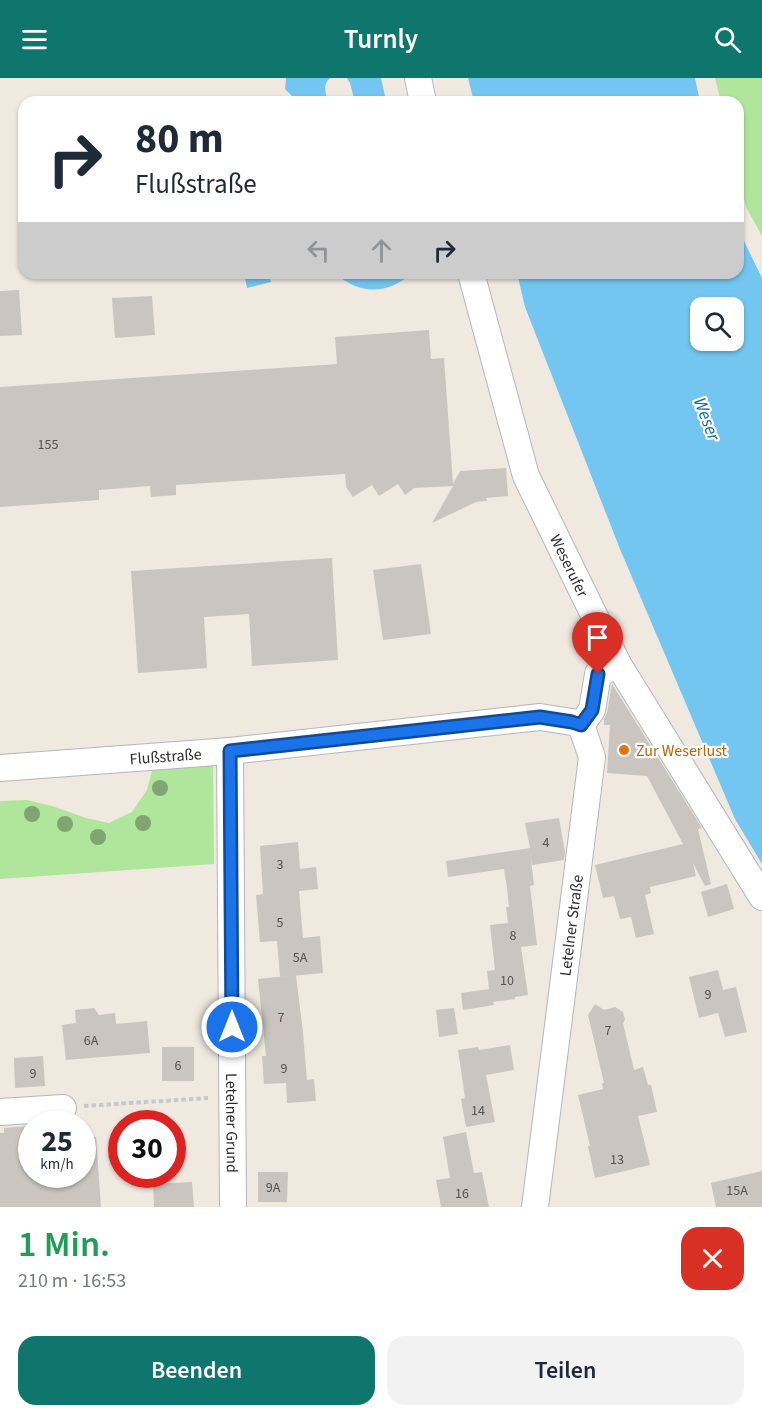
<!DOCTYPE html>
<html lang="de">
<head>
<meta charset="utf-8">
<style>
	:root { --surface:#fff; --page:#f2f2f3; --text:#1f2937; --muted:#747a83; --accent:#0f766e }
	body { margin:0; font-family:"Source Sans 3",sans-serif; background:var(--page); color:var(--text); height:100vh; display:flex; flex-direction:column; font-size:22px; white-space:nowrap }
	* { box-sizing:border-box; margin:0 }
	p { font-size:20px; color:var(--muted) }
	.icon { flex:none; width:33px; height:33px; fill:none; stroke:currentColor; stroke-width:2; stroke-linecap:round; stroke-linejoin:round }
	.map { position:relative; height:1129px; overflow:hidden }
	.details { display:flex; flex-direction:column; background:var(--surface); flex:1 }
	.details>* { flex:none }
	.guide { position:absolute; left:18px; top:18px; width:726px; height:183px; border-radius:18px; box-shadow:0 2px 4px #0004; background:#fff; color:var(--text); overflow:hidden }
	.fabs { position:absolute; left:690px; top:219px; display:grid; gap:12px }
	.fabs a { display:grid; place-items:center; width:54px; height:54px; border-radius:12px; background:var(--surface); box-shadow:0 2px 4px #0004; font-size:30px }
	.speed { position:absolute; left:18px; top:1032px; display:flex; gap:12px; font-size:30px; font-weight:700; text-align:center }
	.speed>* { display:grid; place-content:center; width:78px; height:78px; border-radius:50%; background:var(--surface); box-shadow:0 2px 4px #0004; line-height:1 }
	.speed small { font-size:15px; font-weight:400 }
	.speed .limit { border:9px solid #d22; background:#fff; color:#111 }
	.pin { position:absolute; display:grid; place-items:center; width:51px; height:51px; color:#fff; margin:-62px -26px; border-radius:50% 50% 50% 0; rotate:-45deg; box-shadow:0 0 6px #0007 }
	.pin .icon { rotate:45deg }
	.me { position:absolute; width:66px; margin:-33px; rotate:0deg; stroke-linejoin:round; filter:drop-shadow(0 0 4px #0008) }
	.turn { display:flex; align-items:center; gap:21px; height:126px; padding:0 18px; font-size:27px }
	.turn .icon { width:78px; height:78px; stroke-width:2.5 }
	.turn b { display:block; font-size:42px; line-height:51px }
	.lanes { display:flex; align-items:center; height:57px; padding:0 18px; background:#0003; justify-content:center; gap:30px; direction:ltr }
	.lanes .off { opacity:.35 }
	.round { display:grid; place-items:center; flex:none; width:63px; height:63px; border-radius:18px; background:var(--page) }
	.overview { display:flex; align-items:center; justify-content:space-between; height:102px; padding:0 18px }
	h1 { font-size:36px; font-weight:600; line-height:45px; color:#1e9e55 }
	.button { display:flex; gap:12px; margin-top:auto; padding:12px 18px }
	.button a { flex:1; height:69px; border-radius:18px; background:var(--accent); color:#fff; font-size:24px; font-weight:600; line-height:69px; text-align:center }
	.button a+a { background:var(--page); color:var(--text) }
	header { display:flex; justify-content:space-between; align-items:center; height:78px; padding:0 18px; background:var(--accent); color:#fff; font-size:27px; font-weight:600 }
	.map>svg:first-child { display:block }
	.green { fill:#b0e59c }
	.water { fill:#73c6f0; fill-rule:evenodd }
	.building { fill:#cac6bf }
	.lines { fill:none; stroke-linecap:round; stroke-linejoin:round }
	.minor-casing { stroke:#b3b5c0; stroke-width:28 }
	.path { stroke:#c8c8c8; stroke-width:4; stroke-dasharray:4.5 3; stroke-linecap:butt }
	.minor { stroke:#fff; stroke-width:26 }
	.tree { fill:#80a573 }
	.route-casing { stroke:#114b97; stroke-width:15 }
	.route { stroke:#1a73e8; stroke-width:10 }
	.food-dot { fill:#e8710a; stroke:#fff; stroke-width:2 }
	.labels { text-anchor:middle; stroke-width:4.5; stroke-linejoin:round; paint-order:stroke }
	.number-label { font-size:14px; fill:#545352 }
	.street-label { font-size:16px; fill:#2d2d2d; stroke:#fff }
	.food-label { font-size:16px; fill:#c56008; stroke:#fff; text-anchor:start }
	.water-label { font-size:18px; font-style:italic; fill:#0c63a2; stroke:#fff }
</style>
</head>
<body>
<header><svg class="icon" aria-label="menu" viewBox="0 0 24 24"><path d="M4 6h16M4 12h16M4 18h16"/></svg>Turnly<svg class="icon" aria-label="search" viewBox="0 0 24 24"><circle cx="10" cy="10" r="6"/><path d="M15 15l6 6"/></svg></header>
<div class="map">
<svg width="762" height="1129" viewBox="0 0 762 1129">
	<rect width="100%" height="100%" fill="#efe9e0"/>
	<g class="green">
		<path d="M 715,0 L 762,0 L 762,158 L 746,129 L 738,94 L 738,24 L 721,24 Z"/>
		<path d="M 213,679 L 214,786 L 0,801 L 0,723 L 27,722 L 52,728 L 86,740 L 109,745 L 132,734 L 147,712 L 152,693 Z"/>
	</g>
	<g class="water">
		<path d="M 286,0 L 330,0 C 322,7 326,15 328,24 L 296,24 L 295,21 L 285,11 Z"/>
		<path d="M 347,0 L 381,0 L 385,18 L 392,24 L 355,24 L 350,5 Z"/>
		<path d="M 468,0 L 695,0 L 700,24 L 474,24 Z"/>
		<path d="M 738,151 L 762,200 L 762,786 L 735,741 L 620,471 L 525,229 L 517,195 L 738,195 ZM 700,230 L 734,230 L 734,262 L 700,262 Z"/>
		<path d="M 244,195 L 268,195 L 271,204 L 247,210 Z"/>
		<path d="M 335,195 L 412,195 C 388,217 359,217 335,195 Z"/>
	</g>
	<g class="building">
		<path d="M 19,212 L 22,257 L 0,258 L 0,213 Z"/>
		<path d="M 152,218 L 155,257 L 115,260 L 112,220 Z"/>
		<path d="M 429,252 L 431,281 L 444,280 L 453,406 L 460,393 L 506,390 L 508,418 L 486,420 L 487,423 L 476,424 L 432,445 L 453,408 L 414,410 L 405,417 L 398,406 L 379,418 L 372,407 L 353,419 L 346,409 L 345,396 L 176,407 L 176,417 L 151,419 L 150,408 L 99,412 L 99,422 L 0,429 L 0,309 L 337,286 L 335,259 Z"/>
		<path d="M 332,480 L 338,582 L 252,588 L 249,536 L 204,539 L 207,590 L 138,595 L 131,493 Z"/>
		<path d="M 421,486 L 431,556 L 383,562 L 373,492 Z"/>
		<path d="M 612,606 L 702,750 L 698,751 L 711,806 L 705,808 L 693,785 L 696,798 L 650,809 L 651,815 L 645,817 L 654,856 L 636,860 L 631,839 L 620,841 L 614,818 L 603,820 L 595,787 L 683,766 L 647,698 L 607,695 L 610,647 L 604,647 L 604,641 L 607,634 Z"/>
		<path d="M 559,740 L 565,774 L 564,782 L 532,787 L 530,772 L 534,807 L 530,808 L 537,867 L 521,869 L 528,917 L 515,919 L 515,921 L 493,924 L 494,927 L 463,932 L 461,915 L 489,911 L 487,893 L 495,892 L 490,847 L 508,845 L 506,829 L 509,829 L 507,810 L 504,791 L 448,799 L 446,783 L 530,770 L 525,745 Z"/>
		<path d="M 298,764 L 300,791 L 316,789 L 318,811 L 299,813 L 303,860 L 320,858 L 323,895 L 280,899 L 277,863 L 260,864 L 256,817 L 263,816 L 260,768 Z"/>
		<path d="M 727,806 L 734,831 L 708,839 L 701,814 Z"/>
		<path d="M 718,892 L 723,912 L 736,909 L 747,954 L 725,959 L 718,935 L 699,940 L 689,899 Z"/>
		<path d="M 296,897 L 303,955 L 307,1002 L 314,1001 L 316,1023 L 287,1025 L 286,1005 L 264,1006 L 262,978 L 266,978 L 258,901 Z"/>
		<path d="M 595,926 L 604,932 L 615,929 L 623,934 L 625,942 L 623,945 L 634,992 L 643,989 L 648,1007 L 651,1007 L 657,1034 L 638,1038 L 650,1087 L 595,1100 L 588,1068 L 590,1068 L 578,1017 L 603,1011 L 602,1005 L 604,1005 L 588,937 Z"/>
		<path d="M 94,930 L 99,937 L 115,935 L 116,946 L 147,943 L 150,975 L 66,982 L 62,947 L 76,945 L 75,932 Z"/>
		<path d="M 454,930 L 458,956 L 439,959 L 436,932 Z"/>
		<path d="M 510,967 L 514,992 L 486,997 L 495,1044 L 466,1049 L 461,1021 L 465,1020 L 458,972 L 478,969 L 479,972 Z"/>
		<rect x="162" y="969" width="32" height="34"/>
		<path d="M 43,978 L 45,1008 L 15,1010 L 14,980 Z"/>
		<path d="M 30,1048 L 29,1083 L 32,1083 L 32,1096 L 82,1096 L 82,1059 L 96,1059 L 101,1129 L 0,1129 L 0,1055 L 4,1055 L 4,1050 Z"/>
		<path d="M 466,1054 L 474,1095 L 482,1094 L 489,1129 L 441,1129 L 436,1102 L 450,1100 L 443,1059 Z"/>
		<path d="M 762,1093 L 762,1129 L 716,1129 L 711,1105 Z"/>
		<path d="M 258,1094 L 288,1094 L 287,1124 L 258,1124 Z"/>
		<path d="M 192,1104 L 194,1129 L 154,1129 L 153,1106 Z"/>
	</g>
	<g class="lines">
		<g class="minor-casing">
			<g id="minor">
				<path d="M 418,0 L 423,24"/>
				<path id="s1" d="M 471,195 L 526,398 L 618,586 L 762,819"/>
				<path d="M 581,647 L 592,632 L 598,596 L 618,586"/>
				<path id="s2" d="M 230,673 L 233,1129"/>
				<path id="s3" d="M 0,690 L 230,673 L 540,639 L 572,644 L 581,647"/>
				<path d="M 0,1034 L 63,1030"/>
				<path id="s4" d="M 535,1129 L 592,679 L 581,647"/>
			</g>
		</g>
		<path class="path" d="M 84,1028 L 208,1020"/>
		<use href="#minor" class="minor"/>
	</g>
	<g class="tree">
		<circle cx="160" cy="710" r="8"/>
		<circle cx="32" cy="736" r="8"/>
		<circle cx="143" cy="745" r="8"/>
		<circle cx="65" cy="746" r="8"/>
		<circle cx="98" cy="759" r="8"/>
	</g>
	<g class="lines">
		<g class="route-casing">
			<path id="route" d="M 232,949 L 230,673 L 540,639 L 572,644 L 581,647 L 592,632 L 598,596"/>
		</g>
		<use href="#route" class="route"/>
	</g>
	<circle class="food-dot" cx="624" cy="672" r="6"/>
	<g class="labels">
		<g class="number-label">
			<text x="48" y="371">155</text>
			<text x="546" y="769">4</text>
			<text x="280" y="791">3</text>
			<text x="280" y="849">5</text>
			<text x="513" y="862">8</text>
			<text x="300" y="884">5A</text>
			<text x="507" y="907">10</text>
			<text x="708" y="921">9</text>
			<text x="281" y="944">7</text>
			<text x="608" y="957">7</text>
			<text x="91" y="967">6A</text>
			<text x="178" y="992">6</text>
			<text x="284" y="995">9</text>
			<text x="33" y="1000">9</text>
			<text x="478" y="1037">14</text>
			<text x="617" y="1086">13</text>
			<text x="273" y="1114">9A</text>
			<text x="737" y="1117">15A</text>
			<text x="462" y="1120">16</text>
		</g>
		<g class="street-label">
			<text dy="6" stroke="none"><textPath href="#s1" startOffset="310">Weserufer</textPath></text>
			<text dy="6" stroke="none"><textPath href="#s3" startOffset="166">Flußstraße</textPath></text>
			<text dy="6" stroke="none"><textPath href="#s4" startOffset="284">Letelner Straße</textPath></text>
			<text dy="6" stroke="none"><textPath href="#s2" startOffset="372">Letelner Grund</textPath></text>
		</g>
		<g class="food-label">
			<text x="636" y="678">Zur Weserlust</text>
		</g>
		<g class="water-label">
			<text transform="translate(707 341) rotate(69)" y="6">Weser</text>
		</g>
	</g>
</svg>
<div class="fabs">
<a><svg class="icon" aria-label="search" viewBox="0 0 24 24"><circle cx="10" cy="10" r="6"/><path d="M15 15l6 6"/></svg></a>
</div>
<div class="speed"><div>25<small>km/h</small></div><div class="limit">30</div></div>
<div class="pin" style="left:598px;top:596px;background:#d93025"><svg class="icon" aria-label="arrive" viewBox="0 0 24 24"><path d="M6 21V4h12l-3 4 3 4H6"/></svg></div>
<svg class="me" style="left:232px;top:949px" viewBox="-20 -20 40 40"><circle r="17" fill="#1a73e8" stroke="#fff" stroke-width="3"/><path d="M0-11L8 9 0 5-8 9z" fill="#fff"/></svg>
<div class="guide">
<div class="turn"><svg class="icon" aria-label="right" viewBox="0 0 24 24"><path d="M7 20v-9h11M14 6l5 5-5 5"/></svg><div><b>80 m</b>Flußstraße</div></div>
<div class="lanes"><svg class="icon off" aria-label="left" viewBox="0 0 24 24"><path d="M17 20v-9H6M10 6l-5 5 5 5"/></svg><svg class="icon off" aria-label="ahead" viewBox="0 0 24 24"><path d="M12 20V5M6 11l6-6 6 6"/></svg><svg class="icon" aria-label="right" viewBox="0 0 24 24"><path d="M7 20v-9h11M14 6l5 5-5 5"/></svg></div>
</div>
</div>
<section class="details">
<div class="overview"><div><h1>1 Min.</h1><p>210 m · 16:53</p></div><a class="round" style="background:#d93025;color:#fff"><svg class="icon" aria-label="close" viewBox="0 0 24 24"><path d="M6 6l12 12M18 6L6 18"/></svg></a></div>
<div class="button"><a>Beenden</a><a>Teilen</a></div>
</section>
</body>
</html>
